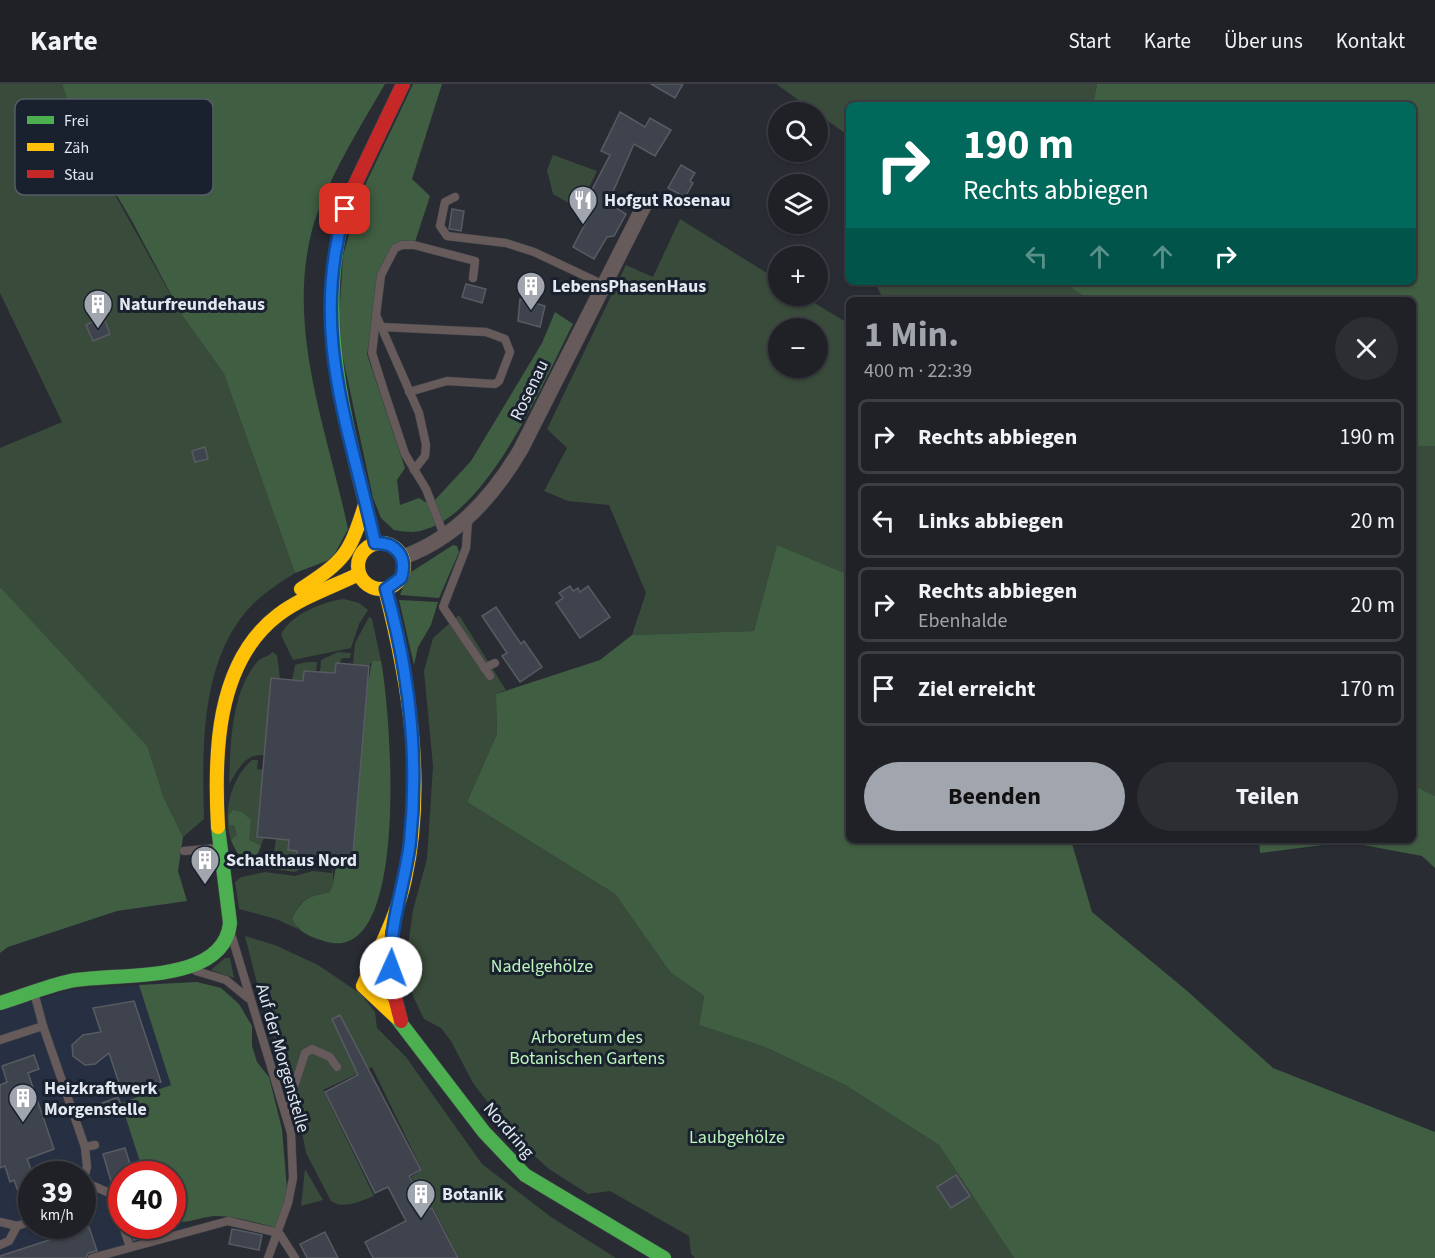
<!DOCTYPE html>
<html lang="de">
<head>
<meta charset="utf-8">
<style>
	:root { --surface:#1f2126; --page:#2c2e32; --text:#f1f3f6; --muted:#a1a3a7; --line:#3c3e43; --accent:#a1a6ae }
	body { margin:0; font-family:"Source Sans 3",sans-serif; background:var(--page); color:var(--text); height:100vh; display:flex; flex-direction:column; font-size:22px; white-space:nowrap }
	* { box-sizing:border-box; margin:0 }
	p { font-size:20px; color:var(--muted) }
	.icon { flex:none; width:33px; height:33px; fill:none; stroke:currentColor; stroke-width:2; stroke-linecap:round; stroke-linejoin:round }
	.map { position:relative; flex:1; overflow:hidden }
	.side { position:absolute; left:846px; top:213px; width:570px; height:546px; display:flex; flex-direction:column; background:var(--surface); border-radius:9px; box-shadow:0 2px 4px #0004,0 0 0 2px var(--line) }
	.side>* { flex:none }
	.guide { position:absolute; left:846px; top:18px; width:570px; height:183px; border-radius:9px; box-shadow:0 2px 4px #0004,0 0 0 2px var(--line); background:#00695c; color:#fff; overflow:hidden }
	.tools { position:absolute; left:768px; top:18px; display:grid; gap:12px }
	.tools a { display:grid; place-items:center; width:60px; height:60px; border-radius:50%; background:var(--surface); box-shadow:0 2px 4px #0004,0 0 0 2px var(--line); font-size:30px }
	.speed { position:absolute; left:18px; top:1077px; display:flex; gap:12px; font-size:30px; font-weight:700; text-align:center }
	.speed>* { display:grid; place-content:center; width:78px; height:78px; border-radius:50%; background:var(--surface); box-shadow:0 2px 4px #0004,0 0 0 2px var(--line); line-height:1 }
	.speed small { font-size:15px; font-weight:400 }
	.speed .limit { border:9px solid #d22; background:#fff; color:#111 }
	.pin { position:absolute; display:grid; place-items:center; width:51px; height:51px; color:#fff; margin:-26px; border-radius:12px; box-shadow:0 3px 9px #0006 }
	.me { position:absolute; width:66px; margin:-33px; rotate:2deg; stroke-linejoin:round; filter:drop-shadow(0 0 4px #0008) }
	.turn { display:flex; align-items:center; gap:21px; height:126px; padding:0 18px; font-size:27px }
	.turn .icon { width:78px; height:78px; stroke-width:2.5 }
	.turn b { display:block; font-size:42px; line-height:51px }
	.lanes { display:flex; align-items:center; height:57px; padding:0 18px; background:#0003; justify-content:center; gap:30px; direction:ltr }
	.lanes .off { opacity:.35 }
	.round { display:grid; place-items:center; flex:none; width:63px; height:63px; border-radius:32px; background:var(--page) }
	.summary { display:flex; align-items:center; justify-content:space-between; height:102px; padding:0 18px }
	h1 { font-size:36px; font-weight:700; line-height:45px; color:var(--accent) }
	.primary-button { display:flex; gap:12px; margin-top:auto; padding:12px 18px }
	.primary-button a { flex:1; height:69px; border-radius:36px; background:var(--accent); color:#111; font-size:24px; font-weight:700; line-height:69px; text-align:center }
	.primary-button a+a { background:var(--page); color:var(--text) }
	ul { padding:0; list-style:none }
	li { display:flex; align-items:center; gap:18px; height:75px; margin:0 12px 9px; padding:0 6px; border:3px solid var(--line); border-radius:9px }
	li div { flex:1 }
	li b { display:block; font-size:22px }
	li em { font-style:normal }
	header { display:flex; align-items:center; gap:36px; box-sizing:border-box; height:84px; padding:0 30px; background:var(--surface); border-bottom:2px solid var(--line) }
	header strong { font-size:28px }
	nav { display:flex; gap:33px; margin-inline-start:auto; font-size:21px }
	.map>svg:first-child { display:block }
	.built { fill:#273042; fill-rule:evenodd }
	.green { fill:#394b3a; fill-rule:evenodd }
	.forest { fill:#405e42 }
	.building { fill:#3e434d; stroke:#585b62; stroke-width:1.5 }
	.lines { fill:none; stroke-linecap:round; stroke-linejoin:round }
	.lane-casing { stroke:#44474d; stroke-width:9 }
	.street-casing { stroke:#44474d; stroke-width:16 }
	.fast-casing { stroke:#44474d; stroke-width:15 }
	.slow-casing { stroke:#44474d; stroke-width:15 }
	.jam-casing { stroke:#44474d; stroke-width:15 }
	.lane { stroke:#665a5a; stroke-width:8 }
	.street { stroke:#665a5a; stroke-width:15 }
	.fast { stroke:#4caf50; stroke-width:14 }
	.slow { stroke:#ffc107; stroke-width:14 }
	.jam { stroke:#c62828; stroke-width:14 }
	.route-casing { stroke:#114b97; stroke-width:15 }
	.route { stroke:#1a73e8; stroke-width:10 }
	.labels { text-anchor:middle; stroke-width:6; stroke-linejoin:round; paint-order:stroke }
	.poi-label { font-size:18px; font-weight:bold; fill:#e2e7f0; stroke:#1a212e; text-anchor:start }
	.street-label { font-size:18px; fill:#e2e7f0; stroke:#1a212e }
	.park-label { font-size:18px; fill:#bcf4bb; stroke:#1a212e }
	.key { fill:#1a212e; stroke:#565c68; stroke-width:1.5 }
	.key-label { font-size:16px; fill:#e2e7f0 }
</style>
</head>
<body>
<header>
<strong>Karte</strong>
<nav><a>Start</a><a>Karte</a><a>Über uns</a><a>Kontakt</a></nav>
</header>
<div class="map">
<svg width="1435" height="1174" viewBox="0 0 1435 1174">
	<rect width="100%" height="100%" fill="#292c33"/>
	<path class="built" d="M 139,901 L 171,1001 L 121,1019 L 144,1090 L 122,1090 L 122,1142 L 172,1142 L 173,1136 L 184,1139 L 187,1147 L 92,1174 L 0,1174 L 0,926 L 71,906 ZM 32,1090 L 82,1090 L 82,1142 L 32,1142 Z"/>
	<g class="green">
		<path d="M 0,0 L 62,0 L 75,39 L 182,231 L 224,290 L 295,489 C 281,498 267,507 254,519 C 200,572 202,664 204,735 L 183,753 L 163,712 L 55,565 L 0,503 L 0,364 L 62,338 L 0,209 Z"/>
		<path d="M 776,0 L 1097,0 L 1093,21 L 849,21 L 849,52 Z"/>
		<path d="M 553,71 L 597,87 L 579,125 L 553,110 L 547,86 Z"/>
		<path d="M 680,135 L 778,196 L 778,212 L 803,212 L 849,240 L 849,491 L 777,462 L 754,547 L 632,551 L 646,509 L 609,421 L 568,417 L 544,407 L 567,364 L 547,345 L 626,181 L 653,193 ZM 778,244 L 818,244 L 818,284 L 778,284 Z"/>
		<path d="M 874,198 L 1063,198 L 1089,216 L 884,216 Z"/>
		<path d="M 1413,362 L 1435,362 L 1435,712 L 1413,701 Z"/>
		<path d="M 344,515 L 359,519 L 368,526 L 359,540 L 351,564 L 293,576 L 281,551 C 289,531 324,517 344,515 Z"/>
		<path d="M 459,531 L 506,606 L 496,610 L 497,650 L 467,718 L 615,810 L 670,888 L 704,912 L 699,941 L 765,963 L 845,1001 L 939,1061 L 1014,1174 L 695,1174 L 691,1170 L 689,1152 L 610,1107 L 588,1110 L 549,1085 L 527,1065 L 499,1033 L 473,999 L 451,957 L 441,944 L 424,935 L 413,912 L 406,877 L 413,826 L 427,775 L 433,682 L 424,587 L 433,554 Z"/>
		<path d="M 369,533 L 372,535 L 381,577 L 372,577 L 369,582 L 353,581 L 355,559 Z"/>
		<path d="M 272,568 L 277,571 L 280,595 L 271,595 L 264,671 C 244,670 239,685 229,700 C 231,660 230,611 257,578 C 262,572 268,574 272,568 Z"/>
		<path d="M 338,568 L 351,569 L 350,574 L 342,574 L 335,589 L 320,588 L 321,576 Z"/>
		<path d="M 307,578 L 317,578 L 316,588 L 304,587 L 303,597 L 292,596 L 295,581 Z"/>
		<path d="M 252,676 L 258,676 L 257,685 L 263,686 L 257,753 L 264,754 L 257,771 L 238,770 C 219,743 227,697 252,676 Z"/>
		<path d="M 276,755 L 289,756 L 288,766 L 297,767 L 296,773 L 305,774 L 306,782 L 295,788 L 267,784 L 274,768 Z"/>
		<path d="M 333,780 L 333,799 L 330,808 C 307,813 303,813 292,834 L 298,845 L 276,835 L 239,825 L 235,798 L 241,793 L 265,788 L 295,792 L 313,787 L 332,789 Z"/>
		<path d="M 245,852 L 275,861 L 318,881 L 361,910 L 375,928 L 377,944 L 406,973 L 482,1080 L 551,1133 L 616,1174 L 459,1174 L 433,1123 L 427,1125 L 411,1093 L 422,1086 L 372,983 L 323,1006 L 374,1112 C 361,1117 343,1126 331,1117 L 306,1069 L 296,1018 L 260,911 Z"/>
		<path d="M 225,874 L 230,874 L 234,894 L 211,886 Z"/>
		<path d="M 305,1085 L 323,1116 L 301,1122 Z"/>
	</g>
	<g class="forest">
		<path d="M 62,0 L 385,0 C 360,43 325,99 312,146 C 286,247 328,348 348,445 L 332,475 L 295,489 L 224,290 L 182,231 L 133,139 L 75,39 Z"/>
		<path d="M 413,0 L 442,0 L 412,95 L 430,112 L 414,161 L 395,164 L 378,203 L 367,270 L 405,384 L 397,396 L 400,421 L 419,414 L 425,418 L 434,417 L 471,377 L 542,259 L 555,228 L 573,240 C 544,296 484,442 413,448 C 407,448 400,447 394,446 L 381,434 L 373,414 L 338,251 L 343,172 L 359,114 Z"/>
		<path d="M 1097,0 L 1435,0 L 1435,362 L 1413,362 L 1413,216 L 1089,216 L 1063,198 L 1413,198 L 1413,21 L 1093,21 Z"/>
		<path d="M 453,461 L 457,462 L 459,468 L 439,514 L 400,511 L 408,490 Z"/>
		<path d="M 777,461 L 849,491 L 849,756 L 1071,756 L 1092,828 L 1186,906 L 1273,984 L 1435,1048 L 1435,1174 L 1014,1174 L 939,1061 L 845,1001 L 765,963 L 699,941 L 704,912 L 670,888 L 615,810 L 467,718 L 497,650 L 496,610 L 600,576 L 632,551 L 754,547 Z"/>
		<path d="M 0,503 L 147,662 L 163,712 L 183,753 L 178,787 L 187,817 L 117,827 L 8,863 L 0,869 Z"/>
		<path d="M 399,516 L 438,518 L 431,541 L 418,563 L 414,581 Z"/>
		<path d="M 372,577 L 381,577 C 390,621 413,887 324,857 C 311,853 297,848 292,834 C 304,813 307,813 330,808 L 333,799 Z"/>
		<path d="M 1413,701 L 1435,712 L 1435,784 L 1422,772 L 1347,758 L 1260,769 L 1259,756 L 1413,756 Z"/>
		<path d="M 233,726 L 242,728 L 251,736 L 249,756 L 261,762 L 257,771 L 238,770 L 231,756 L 237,751 L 234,741 L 229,741 L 229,731 Z"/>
		<path d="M 197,898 L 221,904 L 239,920 L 252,942 L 252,962 L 257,978 L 269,993 L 282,1045 L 287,1105 L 277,1144 C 257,1139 236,1132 215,1132 C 199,1133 188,1141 173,1136 L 172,1090 L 144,1090 L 121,1019 L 171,1001 L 139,901 Z"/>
	</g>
	<g class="building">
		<path d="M 651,0 L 683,0 L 675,14 Z"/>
		<path d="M 620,28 L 645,43 L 650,34 L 671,46 L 655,72 L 634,60 L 608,119 L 626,130 L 614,152 L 607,153 L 594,175 L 573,163 L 586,138 L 584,137 L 587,130 L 581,127 L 610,71 L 601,67 Z"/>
		<path d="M 681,81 L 695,89 L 690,97 L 693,99 L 685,113 L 668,104 Z"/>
		<path d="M 452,125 L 464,127 L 461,147 L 449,145 Z"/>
		<path d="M 466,200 L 486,205 L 482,219 L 462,213 Z"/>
		<path d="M 520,215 L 545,222 L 540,243 L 518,237 Z"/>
		<path d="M 102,229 L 110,250 L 93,257 L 86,241 L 92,238 L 91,234 Z"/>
		<path d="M 205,363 L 208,375 L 195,378 L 192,367 Z"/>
		<path d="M 570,502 L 573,507 L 578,504 L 580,508 L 588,502 L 610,533 L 580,554 L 556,519 L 563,514 L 559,509 Z"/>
		<path d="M 496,523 L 521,560 L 524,557 L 542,583 L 520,598 L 502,572 L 507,569 L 482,532 Z"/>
		<path d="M 336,579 L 369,582 L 352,782 L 319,779 L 320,775 L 296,773 L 297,767 L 288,766 L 289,756 L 257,753 L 271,594 L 303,597 L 304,587 L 335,589 Z"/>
		<path d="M 134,917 L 161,998 L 123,1011 L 109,969 L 95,980 L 85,981 L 73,972 L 72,961 L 83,951 L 101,948 L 93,924 Z"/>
		<path d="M 340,931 L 421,1086 L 409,1092 L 427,1126 L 432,1124 L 458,1174 L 373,1174 L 365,1158 L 406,1137 L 388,1103 L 375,1109 L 325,1008 L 358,991 L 332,935 Z"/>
		<path d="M 34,971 L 39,985 L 28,989 L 54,1065 L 27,1075 L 32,1088 L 32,1115 L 22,1118 L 14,1096 L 10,1098 L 5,1082 L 0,1084 L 0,1001 L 7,998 L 2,982 Z"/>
		<path d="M 118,1013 L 122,1023 L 95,1033 L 92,1023 Z"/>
		<path d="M 125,1064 L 133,1090 L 122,1090 L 122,1119 L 113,1104 L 103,1070 Z"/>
		<path d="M 956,1091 L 970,1112 L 951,1124 L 937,1103 Z"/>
		<path d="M 129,1142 L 138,1142 L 142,1154 L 134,1156 Z"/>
		<path d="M 89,1143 L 97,1167 L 88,1169 L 86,1174 L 0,1174 L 0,1172 Z"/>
		<path d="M 232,1145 L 262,1151 L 259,1166 L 229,1160 Z"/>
		<path d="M 325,1148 L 338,1174 L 307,1174 L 300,1160 Z"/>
	</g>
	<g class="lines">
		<g class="lane-casing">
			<g id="lane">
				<path d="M 455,113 L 445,118 L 440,142 L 447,152 L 506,159 L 534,168 L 604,201"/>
				<path d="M 376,233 L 372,269 L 384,307 L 405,370 L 426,405 L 444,451"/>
				<path d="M 382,243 L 486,248 L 505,255 L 510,268 L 499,297 L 495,300 L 447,297 L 409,308"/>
				<path d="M 414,386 L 425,372 L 426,361 L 419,329 L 376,231 L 381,191 L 395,164 L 402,161 L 414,161 L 475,177 L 473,194"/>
				<path d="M 468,436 L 466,464 L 443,523 L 490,592"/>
				<path d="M 484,584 L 495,579"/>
				<path d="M 184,767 L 216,764"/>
				<path d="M 232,853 L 291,1049 L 293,1094 L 288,1119 L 268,1174"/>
				<path d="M 196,887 L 226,896 L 248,914"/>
				<path d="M 43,942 L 85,1063 L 87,1083 L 82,1101"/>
				<path d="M 0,956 L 43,942 L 35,912"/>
				<path d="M 286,1028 L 305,969 L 312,965 L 330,973 L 337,983"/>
				<path d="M 85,1063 L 95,1061"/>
				<path d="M 84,1098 L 112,1110 L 122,1138"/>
				<path d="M 0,1138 L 17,1142 L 32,1137"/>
				<path d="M 123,1142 L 130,1163"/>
				<path d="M 0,1161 L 9,1157 L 17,1142"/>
				<path d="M 92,1174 L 228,1137 L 279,1149 L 295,1174"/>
			</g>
		</g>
		<g class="street-casing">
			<path id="street" d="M 403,473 C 456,454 493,413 521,365 L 646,118"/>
		</g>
		<g class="fast-casing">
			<g id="fast">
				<path d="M 350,111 C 309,228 348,344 375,459"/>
				<path d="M 0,919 C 23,912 47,902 70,897 C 115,888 224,902 230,839 L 218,743"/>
				<path d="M 396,933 L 484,1048 L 525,1091 L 664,1174"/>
			</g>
		</g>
		<g class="slow-casing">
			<g id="slow">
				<circle cx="381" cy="482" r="23"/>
				<path d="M 301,505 C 345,476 349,471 365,421"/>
				<path d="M 385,505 C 409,599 426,699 405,795 C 397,833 378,867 363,902 L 396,933"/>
				<path d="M 218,743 C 214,672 215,579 278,531 C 302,513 332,503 359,490"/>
			</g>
		</g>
		<g class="jam-casing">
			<g id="jam">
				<path d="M 350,111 L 403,0"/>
				<path d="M 392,848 L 391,898 L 401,937"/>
			</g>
		</g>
		<use href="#lane" class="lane"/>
		<use href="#street" class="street"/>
		<use href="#fast" class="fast"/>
		<use href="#slow" class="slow"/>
		<use href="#jam" class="jam"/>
	</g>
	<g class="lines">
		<g class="route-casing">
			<path id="route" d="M 345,125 C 309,248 349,341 375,459 C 396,458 408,473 401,494 L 386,505 C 409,587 419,672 410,758 C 405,800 389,840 391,884"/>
		</g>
		<use href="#route" class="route"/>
	</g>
	<defs>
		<g id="restaurant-pin" transform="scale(1.5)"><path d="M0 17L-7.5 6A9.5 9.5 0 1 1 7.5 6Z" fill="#a1a6ae" stroke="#1a212e"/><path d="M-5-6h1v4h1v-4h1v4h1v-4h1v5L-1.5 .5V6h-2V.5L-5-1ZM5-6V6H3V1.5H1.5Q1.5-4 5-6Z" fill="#fff"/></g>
		<g id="building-pin" transform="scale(1.5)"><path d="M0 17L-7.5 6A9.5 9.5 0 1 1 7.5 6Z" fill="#a1a6ae" stroke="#1a212e"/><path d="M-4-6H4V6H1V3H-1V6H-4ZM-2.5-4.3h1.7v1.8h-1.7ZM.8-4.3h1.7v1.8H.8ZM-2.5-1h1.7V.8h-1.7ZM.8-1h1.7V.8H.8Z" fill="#fff"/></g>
	</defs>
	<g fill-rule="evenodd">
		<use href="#restaurant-pin" x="583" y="116"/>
		<use href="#building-pin" x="531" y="202"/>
		<use href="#building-pin" x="98" y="220"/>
		<use href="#building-pin" x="205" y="776"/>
		<use href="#building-pin" x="23" y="1014"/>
		<use href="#building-pin" x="421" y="1110"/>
	</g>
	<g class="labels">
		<g class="poi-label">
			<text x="604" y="122">Hofgut Rosenau</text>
			<text x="552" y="208">LebensPhasenHaus</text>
			<text x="119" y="226">Naturfreundehaus</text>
			<text x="226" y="782">Schalthaus Nord</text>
			<text x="44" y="1010">Heizkraftwerk<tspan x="44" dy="21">Morgenstelle</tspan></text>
			<text x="442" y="1116">Botanik</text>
		</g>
		<g class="street-label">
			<text transform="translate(529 306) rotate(-64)" y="6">Rosenau</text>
			<text transform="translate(283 974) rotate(74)" y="6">Auf der Morgenstelle</text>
			<text transform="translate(509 1046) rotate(49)" y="6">Nordring</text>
		</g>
		<g class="park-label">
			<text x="542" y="888">Nadelgehölze</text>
			<text x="587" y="959">Arboretum des<tspan x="587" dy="21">Botanischen Gartens</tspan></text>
			<text x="737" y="1059">Laubgehölze</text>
		</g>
	</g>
	<rect x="15" y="15" width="198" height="96" rx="9" class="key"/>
	<rect x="27" y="32" width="27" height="8" fill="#4caf50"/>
	<rect x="27" y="59" width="27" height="8" fill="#ffc107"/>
	<rect x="27" y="86" width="27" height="8" fill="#c62828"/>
	<g class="key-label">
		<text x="64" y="42">Frei</text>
		<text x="64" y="69">Zäh</text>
		<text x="64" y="96">Stau</text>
	</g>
</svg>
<div class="tools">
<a><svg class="icon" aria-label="search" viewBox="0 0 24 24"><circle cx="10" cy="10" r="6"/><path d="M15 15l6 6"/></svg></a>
<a><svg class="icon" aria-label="layers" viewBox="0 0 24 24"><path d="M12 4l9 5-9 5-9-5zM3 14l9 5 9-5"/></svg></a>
<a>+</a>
<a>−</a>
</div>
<div class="speed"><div>39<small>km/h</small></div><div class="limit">40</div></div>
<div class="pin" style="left:345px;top:125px;background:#d93025"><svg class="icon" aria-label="arrive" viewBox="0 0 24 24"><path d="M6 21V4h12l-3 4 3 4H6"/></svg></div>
<svg class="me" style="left:391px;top:884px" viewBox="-20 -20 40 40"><circle r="19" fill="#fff"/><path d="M0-13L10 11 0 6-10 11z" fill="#1a73e8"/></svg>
<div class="guide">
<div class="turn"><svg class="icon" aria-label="right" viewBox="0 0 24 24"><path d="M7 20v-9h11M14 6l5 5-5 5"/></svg><div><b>190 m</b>Rechts abbiegen</div></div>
<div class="lanes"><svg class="icon off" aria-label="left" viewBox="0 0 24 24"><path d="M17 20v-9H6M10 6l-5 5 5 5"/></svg><svg class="icon off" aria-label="ahead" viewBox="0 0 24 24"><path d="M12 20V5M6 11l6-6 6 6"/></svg><svg class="icon off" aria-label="ahead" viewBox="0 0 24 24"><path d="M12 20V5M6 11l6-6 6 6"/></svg><svg class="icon" aria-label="right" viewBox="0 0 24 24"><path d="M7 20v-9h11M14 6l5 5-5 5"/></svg></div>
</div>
<section class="side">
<div class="summary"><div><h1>1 Min.</h1><p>400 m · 22:39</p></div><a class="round"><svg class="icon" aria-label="close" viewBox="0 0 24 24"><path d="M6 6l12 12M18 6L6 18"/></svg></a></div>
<ul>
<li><svg class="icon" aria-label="right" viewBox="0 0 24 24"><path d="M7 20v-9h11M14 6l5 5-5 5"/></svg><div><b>Rechts abbiegen</b></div><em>190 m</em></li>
<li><svg class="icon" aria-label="left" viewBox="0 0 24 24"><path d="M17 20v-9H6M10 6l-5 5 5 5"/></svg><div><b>Links abbiegen</b></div><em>20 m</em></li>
<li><svg class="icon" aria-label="right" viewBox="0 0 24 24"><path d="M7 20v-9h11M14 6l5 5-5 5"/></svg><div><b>Rechts abbiegen</b><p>Ebenhalde</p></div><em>20 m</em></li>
<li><svg class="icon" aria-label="arrive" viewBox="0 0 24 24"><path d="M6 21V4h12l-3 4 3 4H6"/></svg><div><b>Ziel erreicht</b></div><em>170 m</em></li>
</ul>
<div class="primary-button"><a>Beenden</a><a>Teilen</a></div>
</section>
</div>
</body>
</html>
